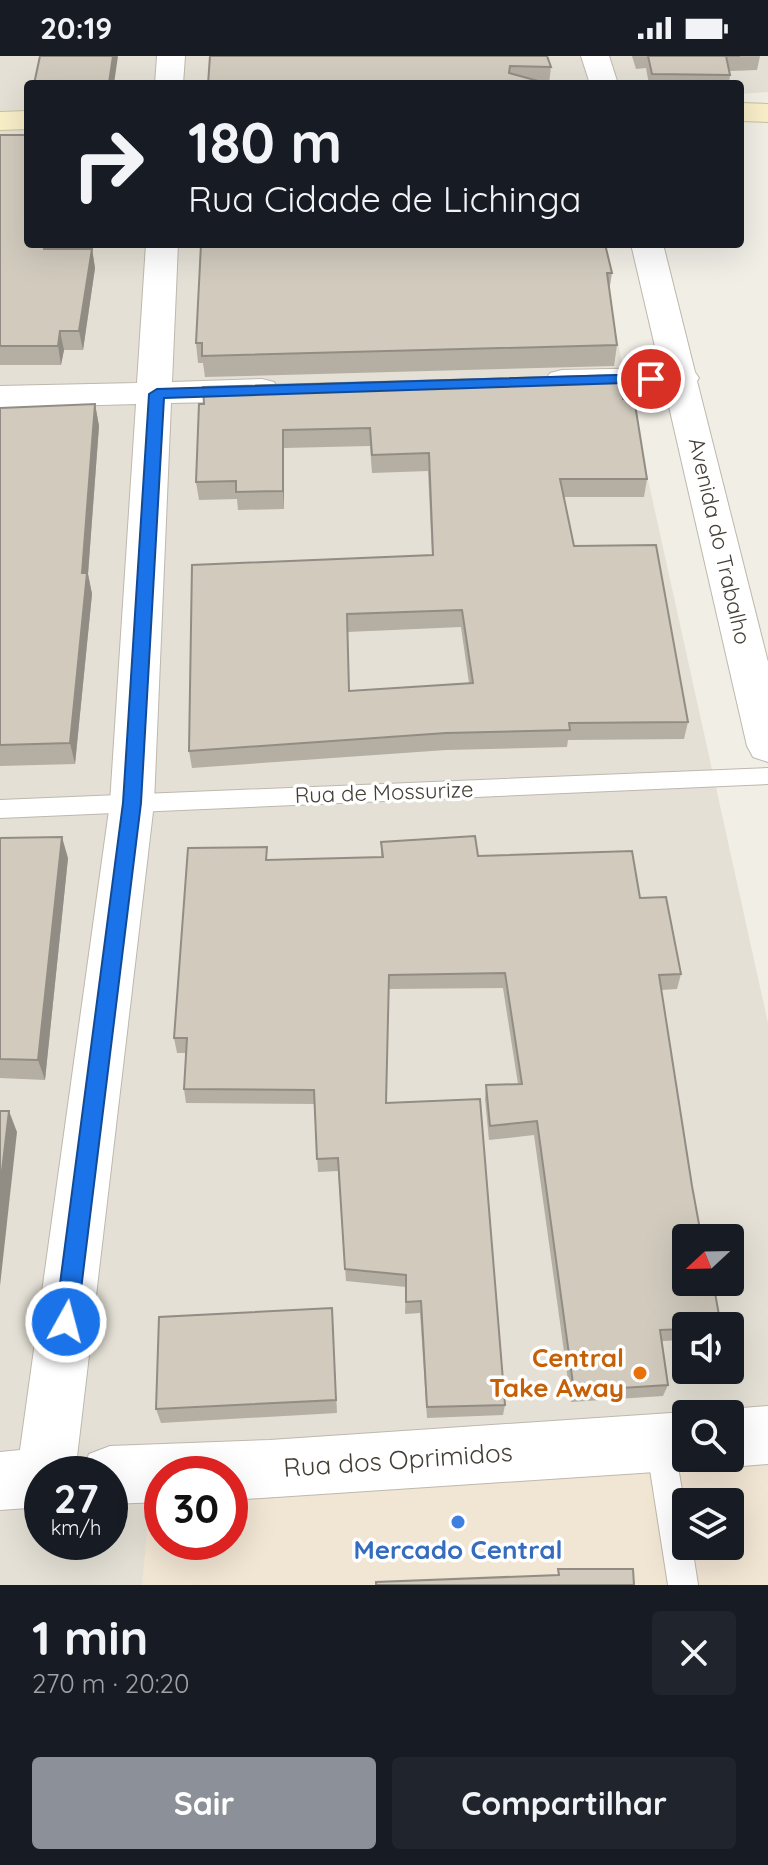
<!DOCTYPE html>
<html lang="pt">
<head>
<meta charset="utf-8">
<style>
	:root { --surface:#171b24; --page:#20242c; --text:#f1f3f6; --muted:#9ea1a6; --accent:#8c9099 }
	body { margin:0; font-family:Quicksand,sans-serif; background:var(--page); color:var(--text); height:100vh; display:flex; flex-direction:column; font-size:30px; white-space:nowrap }
	* { box-sizing:border-box; margin:0 }
	p { font-size:26px; color:var(--muted) }
	.icon { flex:none; width:44px; height:44px; fill:none; stroke:currentColor; stroke-width:2; stroke-linecap:round; stroke-linejoin:round }
	.map { position:relative; height:1529px; overflow:hidden }
	.details { display:flex; flex-direction:column; background:var(--surface); flex:1 }
	.details>* { flex:none }
	.guide { position:absolute; left:24px; top:24px; width:720px; height:168px; border-radius:8px; box-shadow:0 8px 32px #0002; background:#171b24; color:var(--text); overflow:hidden }
	.needle { width:52px; rotate:248deg }
	.fabs { position:absolute; left:672px; top:1168px; display:grid; gap:16px }
	.fabs a { display:grid; place-items:center; width:72px; height:72px; border-radius:8px; background:var(--surface); box-shadow:0 8px 32px #0002; font-size:40px }
	.speed { position:absolute; left:24px; top:1400px; display:flex; gap:16px; font-size:40px; font-weight:700; text-align:center }
	.speed>* { display:grid; place-content:center; width:104px; height:104px; border-radius:50%; background:var(--surface); box-shadow:0 8px 32px #0002; line-height:1 }
	.speed small { font-size:20px; font-weight:400 }
	.speed .limit { border:12px solid #d22; background:#fff; color:#111 }
	.pin { position:absolute; display:grid; place-items:center; width:68px; height:68px; color:#fff; margin:-34px; border:4px solid #fff; border-radius:50%; box-shadow:0 2px 8px #0007 }
	.me { position:absolute; width:88px; margin:-44px; rotate:7deg; stroke-linejoin:round; filter:drop-shadow(0 0 6px #0008) }
	.turn { display:flex; align-items:center; gap:28px; height:168px; padding:0 32px; font-size:36px }
	.turn .icon { width:104px; height:104px; stroke-width:2.5 }
	.turn b { display:block; font-size:56px; line-height:68px }
	.round { display:grid; place-items:center; flex:none; width:84px; height:84px; border-radius:8px; background:var(--page) }
	.summary { display:flex; align-items:center; justify-content:space-between; height:136px; padding:0 32px }
	h1 { font-size:48px; font-weight:700; line-height:60px }
	.action { display:flex; gap:16px; margin-top:auto; padding:16px 32px }
	.action a { flex:1; height:92px; border-radius:8px; background:var(--accent); color:#fff; font-size:32px; font-weight:700; line-height:92px; text-align:center }
	.action a+a { background:var(--page); color:var(--text) }
	.status { display:flex; justify-content:space-between; align-items:center; height:56px; padding:0 40px; background:var(--surface); direction:ltr }
	.status svg { height:22px; fill:currentColor }
	.map>svg:first-child { display:block }
	.residential { fill:#e4e0d5; fill-rule:evenodd }
	.commercial { fill:#f1e5d3; fill-rule:evenodd }
	.lines { fill:none; stroke-linecap:round; stroke-linejoin:round }
	.lane-casing { stroke:#beb8ad; stroke-width:2 }
	.street-casing { stroke:#beb8ad; stroke-width:2 }
	.secondary-casing { stroke:#ccc09a; stroke-width:2 }
	.lane { fill:#fff; fill-rule:evenodd }
	.street { fill:#fff; fill-rule:evenodd }
	.secondary { fill:#f8eec8; fill-rule:evenodd }
	.wall { fill:#b4aea3; fill-rule:evenodd }
	.shaded-wall { fill:#928d84 }
	.building { fill:#d1cabd; stroke:#928d84; stroke-width:2; fill-rule:evenodd }
	.route { fill:#1a73e8; stroke:#114b97; stroke-width:2 }
	.food-dot { fill:#e8710a; stroke:#fff; stroke-width:3 }
	.shop-dot { fill:#3f7fe0; stroke:#fff; stroke-width:3 }
	.labels { text-anchor:middle; stroke-width:7; stroke-linejoin:round; paint-order:stroke }
	.street-label { font-size:22px; fill:#433e36; stroke:#fff }
	.near-food-label { font-size:26px; font-weight:bold; fill:#c56008; stroke:#fff; text-anchor:end }
	.near-street-label { font-size:26px; fill:#433e36; stroke:#fff }
	.near-shop-label { font-size:26px; font-weight:bold; fill:#366cbe; stroke:#fff }
</style>
</head>
<body>
<div class="status"><b>20:19</b><svg viewBox="0 0 49 12"><path d="M0 12V9h3v3zM5 12V6h3v6zM10 12V3h3v9zM15 12V0h3v12zM26 1h20v11H26zM47 4h2v5h-2z"/></svg></div>
<div class="map">
<svg width="768" height="1529" viewBox="0 0 768 1529">
	<rect width="100%" height="100%" fill="#f1eee6"/>
	<path class="residential" d="M 0,0 L 768,0 L 768,36 L 740,38 L 740,28 L 28,28 L 28,188 L 596,188 L 768,967 L 768,1529 L 0,1529 ZM 686,1182 L 730,1182 L 730,1226 L 686,1226 ZM 686,1270 L 730,1270 L 730,1314 L 686,1314 ZM 686,1358 L 730,1358 L 730,1402 L 686,1402 ZM 42,1418 L 110,1418 L 110,1486 L 42,1486 ZM 162,1418 L 230,1418 L 230,1486 L 162,1486 ZM 686,1446 L 730,1446 L 730,1490 L 686,1490 Z"/>
	<path class="commercial" d="M 768,1384 L 768,1529 L 142,1529 L 150,1445 L 162,1443 L 162,1486 L 230,1486 L 230,1436 L 686,1402 L 730,1402 ZM 686,1446 L 730,1446 L 730,1490 L 686,1490 Z"/>
	<g class="lines">
		<g class="lane-casing">
			<g id="lane">
				<path d="M 768,712 L 768,728 L 0,762 L 0,744 Z"/>
				<path d="M 660,1374 L 670,1378 L 674,1388 L 686,1457 L 686,1490 L 692,1490 L 698,1529 L 668,1529 L 646,1388 L 650,1378 Z"/>
			</g>
		</g>
		<g class="street-casing">
			<g id="street">
				<path d="M 157,0 L 185,0 L 183,28 L 155,28 Z"/>
				<path d="M 581,0 L 609,0 L 618,28 L 590,28 Z"/>
				<path d="M 146,188 L 178,188 L 172,326 L 262,323 L 274,326 L 279,334 L 274,342 L 262,345 L 171,347 L 154,747 L 75,1418 L 42,1418 L 42,1451 L 0,1454 L 0,1396 L 20,1394 L 110,747 L 136,348 L 0,352 L 0,330 L 137,327 Z"/>
				<path d="M 631,188 L 663,188 L 695,316 L 699,322 L 697,325 L 768,606 L 768,706 L 753,701 L 747,690 L 665,333 L 562,336 L 550,333 L 545,325 L 550,317 L 562,314 L 660,312 Z"/>
				<path d="M 768,1350 L 768,1408 L 730,1411 L 710,1402 L 730,1402 L 730,1358 L 719,1358 L 730,1353 Z"/>
				<path d="M 686,1356 L 690,1358 L 686,1358 L 686,1402 L 708,1402 L 686,1414 L 230,1444 L 230,1418 L 162,1418 L 162,1446 L 110,1448 L 110,1418 L 81,1418 L 89,1398 L 110,1390 L 270,1384 Z"/>
			</g>
		</g>
		<g class="secondary-casing">
			<g id="secondary">
				<path d="M 740,47 L 768,48 L 768,66 L 740,65 Z"/>
				<path d="M 28,55 L 28,73 L 0,74 L 0,56 Z"/>
			</g>
		</g>
		<use href="#lane" class="lane"/>
		<use href="#street" class="street"/>
		<use href="#secondary" class="secondary"/>
	</g>
	<g class="wall">
		<path d="M 210,0 L 551,11 L 549,28 Z"/>
		<path d="M 632,0 L 760,0 L 757,14 L 730,15 L 730,19 L 729,28 L 649,28 L 646,12 L 636,13 Z"/>
		<path d="M 0,79 L 28,188 L 53,188 L 51,193 L 92,193 L 95,212 L 83,294 L 64,294 L 61,309 L 0,309 Z"/>
		<path d="M 201,188 L 612,217 L 609,236 L 617,289 L 614,310 L 205,321 L 203,307 L 198,307 L 196,287 Z"/>
		<path d="M 623,343 L 647,423 L 644,441 L 563,441 L 574,490 L 688,666 L 684,683 L 568,684 L 567,691 L 446,694 L 192,712 L 189,695 L 192,509 L 432,499 L 428,415 L 372,417 L 370,390 L 284,392 L 284,453 L 238,454 L 237,443 L 199,444 L 196,426 L 199,348 ZM 461,571 L 469,627 L 349,635 L 347,576 Z"/>
		<path d="M 95,348 L 99,370 L 88,518 L 92,538 L 75,708 L 0,710 L 0,352 Z"/>
		<path d="M 0,782 L 68,802 L 45,1024 L 0,1022 Z"/>
		<path d="M 381,786 L 478,800 L 640,842 L 681,918 L 677,933 L 661,934 L 686,1270 L 686,1284 L 662,1285 L 668,1329 L 663,1340 L 571,1346 L 534,1079 L 489,1084 L 485,1043 L 486,1029 L 518,1028 L 503,932 L 389,933 L 386,1047 L 505,1349 L 503,1359 L 427,1362 L 420,1257 L 405,1258 L 406,1231 L 346,1225 L 338,1115 L 318,1116 L 314,1048 L 186,1047 L 184,1033 L 186,997 L 177,997 L 174,982 L 268,804 L 381,801 Z"/>
		<path d="M 332,1252 L 337,1357 L 161,1367 L 156,1353 Z"/>
	</g>
	<g class="shaded-wall">
		<path d="M 113,0 L 118,0 L 114,28 L 109,28 Z"/>
		<path d="M 45,188 L 53,188 L 48,212 L 44,193 Z"/>
		<path d="M 92,193 L 95,212 L 83,294 L 79,275 Z"/>
		<path d="M 60,275 L 64,294 L 61,309 L 58,290 Z"/>
		<path d="M 95,348 L 99,370 L 88,518 L 92,538 L 75,708 L 70,687 L 82,517 Z"/>
		<path d="M 283,374 L 284,392 L 284,453 L 283,435 Z"/>
		<path d="M 62,781 L 68,802 L 45,1024 L 38,1004 Z"/>
		<path d="M 9,1055 L 17,1076 L 0,1230 L 0,1132 Z"/>
	</g>
	<g class="building">
		<path d="M 40,0 L 113,0 L 109,27 L 34,28 Z"/>
		<path d="M 210,0 L 547,0 L 551,11 L 510,10 L 509,17 L 549,28 L 208,28 Z"/>
		<path d="M 648,0 L 740,0 L 726,0 L 730,19 L 652,18 Z"/>
		<path d="M 28,61 L 28,188 L 45,188 L 44,193 L 92,193 L 79,275 L 60,275 L 58,290 L 0,290 L 0,79 L 25,79 Z"/>
		<path d="M 201,188 L 605,188 L 612,217 L 607,217 L 617,289 L 202,300 L 202,287 L 196,287 Z"/>
		<path d="M 620,319 L 623,343 L 634,342 L 647,423 L 560,423 L 574,490 L 656,489 L 688,666 L 569,667 L 570,674 L 446,677 L 189,695 L 192,509 L 433,499 L 429,397 L 372,399 L 370,372 L 283,374 L 283,435 L 236,436 L 236,425 L 196,426 L 199,348 L 204,348 L 203,331 ZM 462,554 L 473,627 L 349,635 L 347,558 Z"/>
		<path d="M 95,348 L 82,517 L 87,517 L 70,687 L 0,689 L 0,352 Z"/>
		<path d="M 475,780 L 478,800 L 632,795 L 640,842 L 666,841 L 681,918 L 659,919 L 692,1130 L 701,1179 L 705,1178 L 705,1182 L 686,1182 L 686,1226 L 713,1226 L 721,1270 L 686,1270 L 686,1273 L 660,1274 L 668,1329 L 574,1335 L 537,1065 L 490,1070 L 486,1029 L 522,1028 L 505,917 L 389,919 L 386,1047 L 480,1043 L 505,1349 L 427,1351 L 421,1245 L 406,1246 L 406,1219 L 345,1213 L 338,1102 L 317,1103 L 314,1034 L 184,1033 L 187,982 L 174,982 L 188,792 L 267,791 L 266,804 L 383,801 L 381,786 Z"/>
		<path d="M 62,781 L 38,1004 L 0,1003 L 0,782 Z"/>
		<path d="M 0,1055 L 9,1055 L 0,1132 Z"/>
		<path d="M 332,1252 L 336,1344 L 156,1353 L 159,1261 Z"/>
		<path d="M 558,1513 L 633,1513 L 634,1529 L 376,1529 L 376,1526 L 559,1519 Z"/>
	</g>
	<path class="route" d="M 651,318 L 656,320 L 656,326 L 164,342 L 141,747 L 77,1266 L 74,1273 L 66,1277 L 58,1273 L 55,1266 L 123,747 L 149,338 L 157,333 Z"/>
	<circle class="food-dot" cx="640" cy="1317" r="8"/>
	<circle class="shop-dot" cx="458" cy="1466" r="8"/>
	<g class="labels">
		<g class="street-label">
			<text transform="translate(720 485) rotate(77)" y="8">Avenida do Trabalho</text>
			<text transform="translate(384 736) rotate(-2)" y="8">Rua de Mossurize</text>
		</g>
		<g class="near-food-label">
			<text x="624" y="1311">Central<tspan x="624" dy="30">Take Away</tspan></text>
		</g>
		<g class="near-street-label">
			<text transform="translate(398 1404) rotate(-4)" y="9">Rua dos Oprimidos</text>
		</g>
		<g class="near-shop-label">
			<text x="458" y="1503">Mercado Central</text>
		</g>
	</g>
</svg>
<div class="fabs">
<a><svg class="needle" viewBox="-14 -14 28 28"><path d="M0-13l5 13h-10z" fill="#e53935"/><path d="M0 13l5-13h-10z" fill="#9ea1a6"/></svg></a>
<a><svg class="icon" aria-label="sound" viewBox="0 0 24 24"><path d="M4 9h4l5-4v14l-5-4H4zM17 9q2 3 0 6"/></svg></a>
<a><svg class="icon" aria-label="search" viewBox="0 0 24 24"><circle cx="10" cy="10" r="6"/><path d="M15 15l6 6"/></svg></a>
<a><svg class="icon" aria-label="layers" viewBox="0 0 24 24"><path d="M12 4l9 5-9 5-9-5zM3 14l9 5 9-5"/></svg></a>
</div>
<div class="speed"><div>27<small>km/h</small></div><div class="limit">30</div></div>
<div class="pin" style="left:651px;top:323px;background:#d93025"><svg class="icon" aria-label="arrive" viewBox="0 0 24 24"><path d="M6 21V4h12l-3 4 3 4H6"/></svg></div>
<svg class="me" style="left:66px;top:1266px" viewBox="-20 -20 40 40"><circle r="17" fill="#1a73e8" stroke="#fff" stroke-width="3"/><path d="M0-11L8 9 0 5-8 9z" fill="#fff"/></svg>
<div class="guide">
<div class="turn"><svg class="icon" aria-label="right" viewBox="0 0 24 24"><path d="M7 20v-9h11M14 6l5 5-5 5"/></svg><div><b>180 m</b>Rua Cidade de Lichinga</div></div>
</div>
</div>
<section class="details">
<div class="summary"><div><h1>1 min</h1><p>270 m · 20:20</p></div><a class="round"><svg class="icon" aria-label="close" viewBox="0 0 24 24"><path d="M6 6l12 12M18 6L6 18"/></svg></a></div>
<div class="action"><a>Sair</a><a>Compartilhar</a></div>
</section>
</body>
</html>
